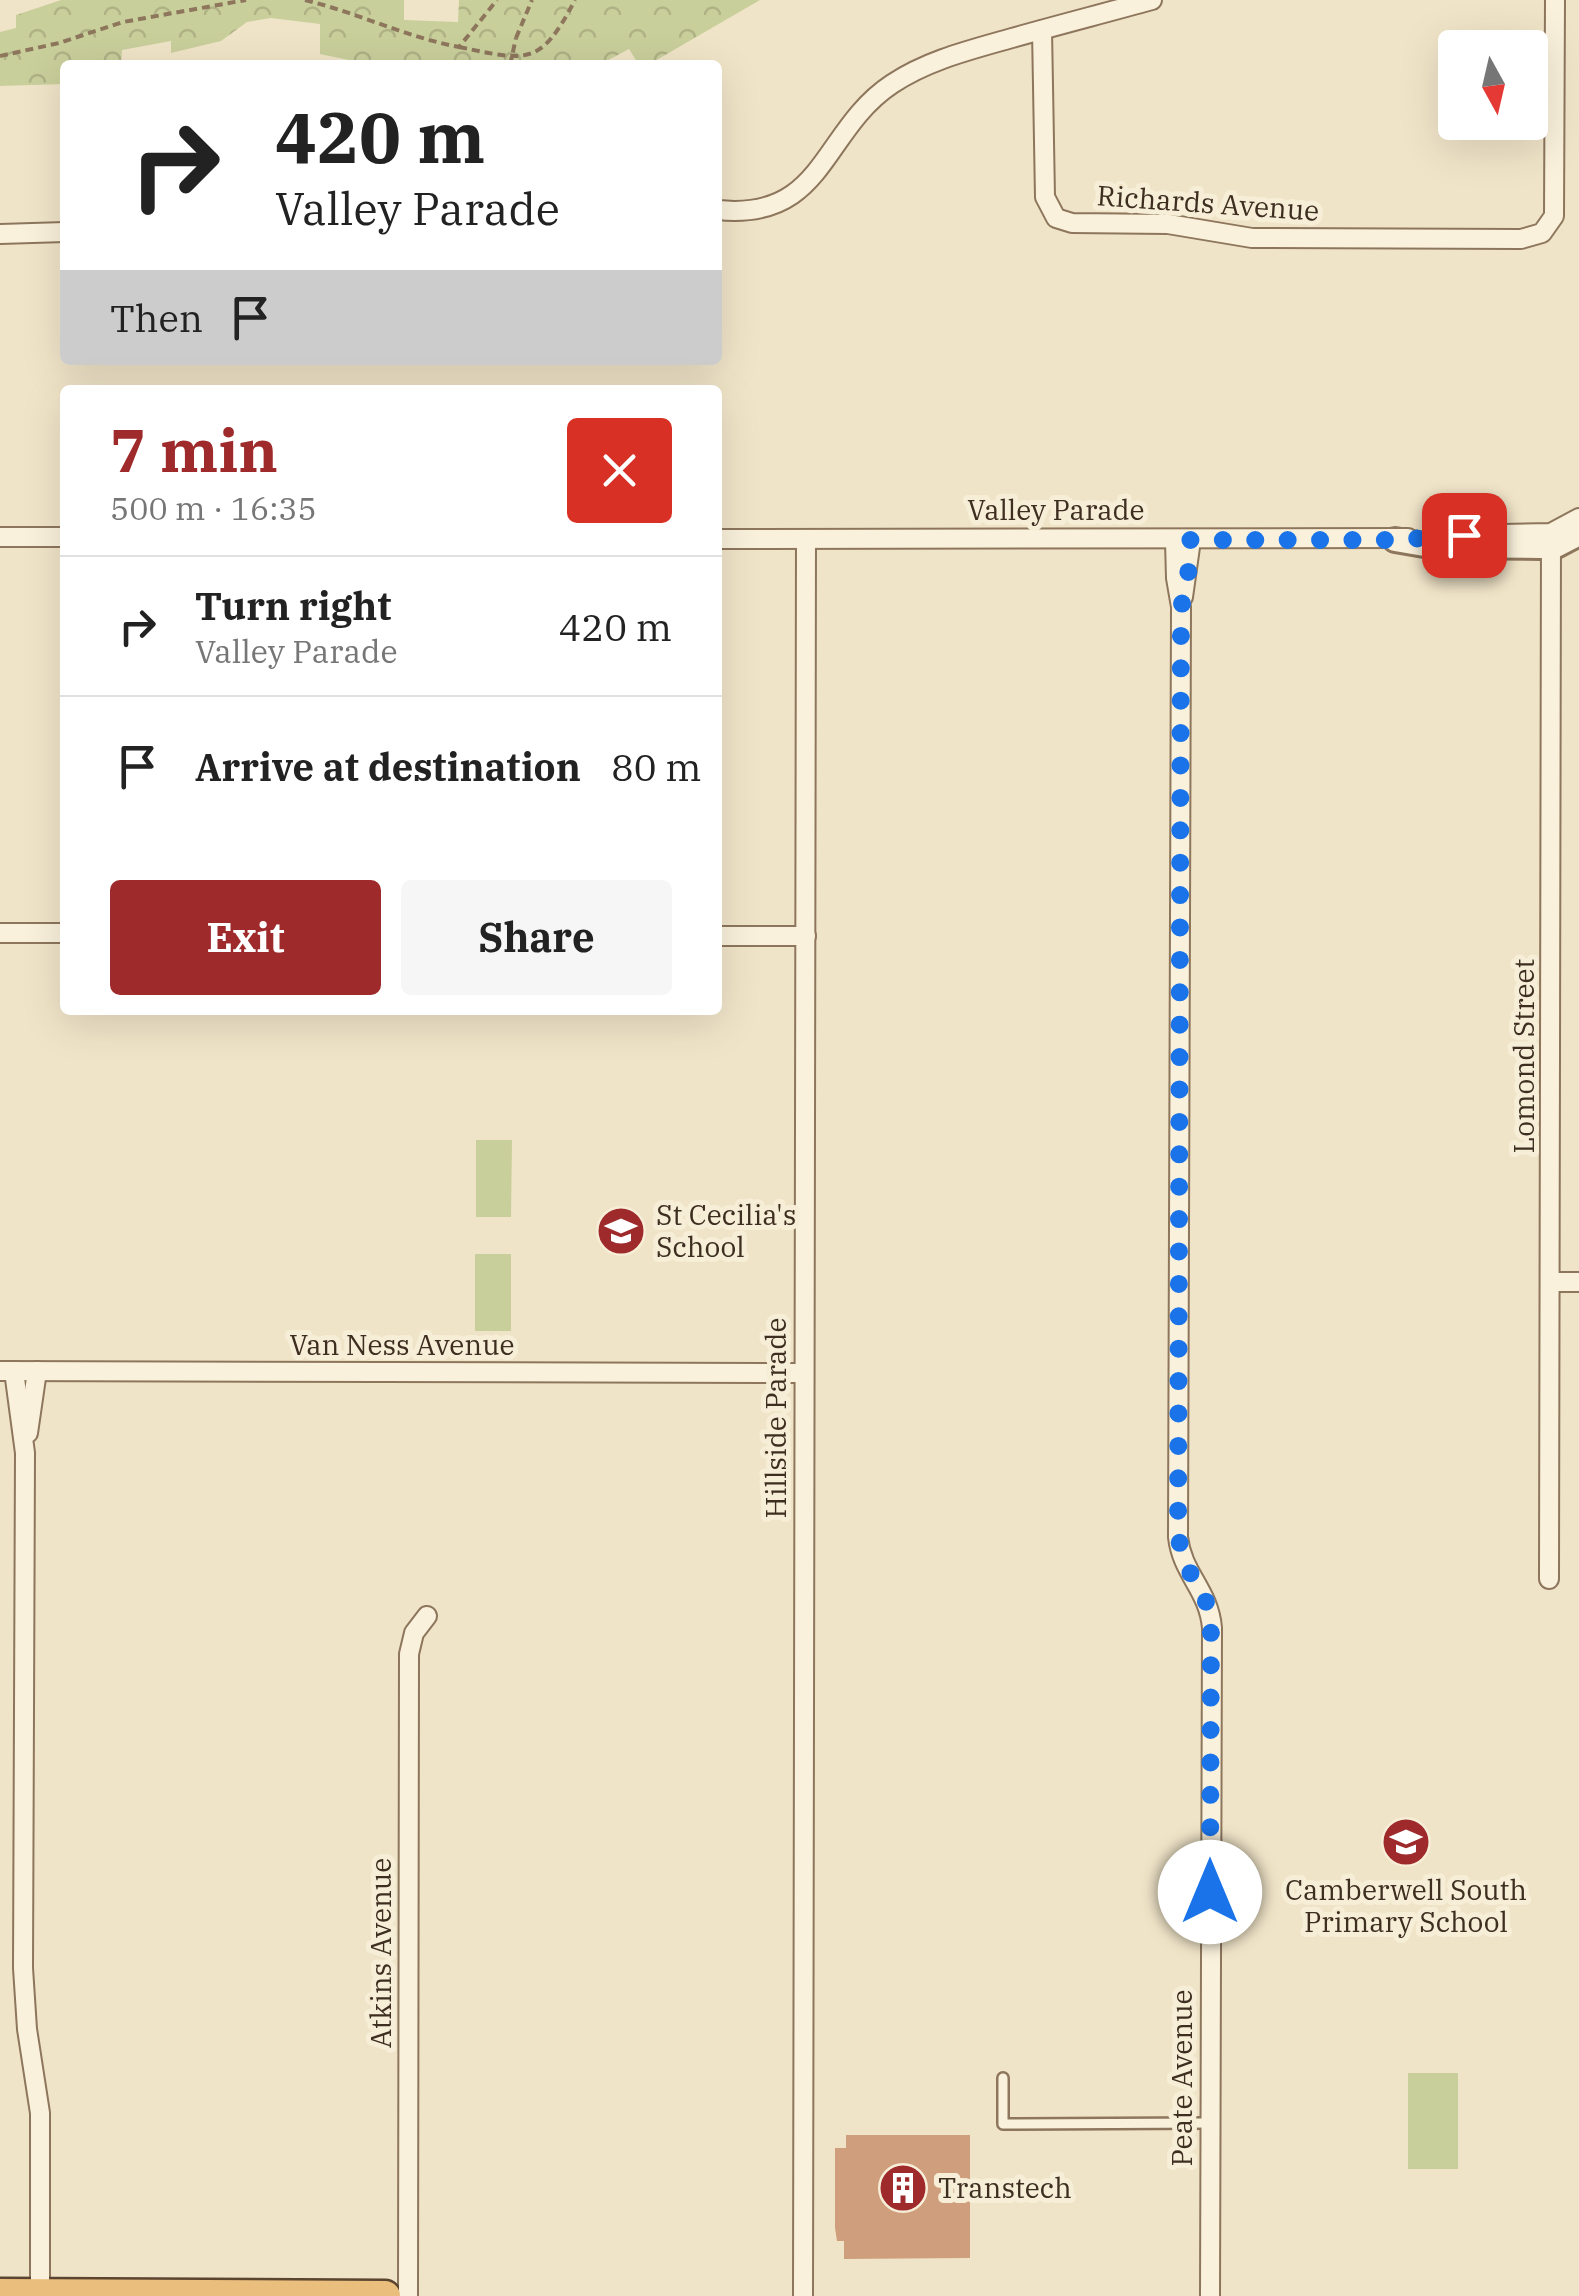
<!DOCTYPE html>
<html lang="en">
<head>
<meta charset="utf-8">
<style>
	:root { --surface:#fff; --page:#f6f6f6; --text:#222; --muted:#767676; --line:#e0e0e0; --accent:#9e2a2b }
	body { margin:0; font-family:"IBM Plex Serif",serif; background:var(--page); color:var(--text); height:100vh; display:flex; flex-direction:column; font-size:38px; white-space:nowrap }
	* { box-sizing:border-box; margin:0 }
	p { font-size:32px; color:var(--muted) }
	.icon { flex:none; width:55px; height:55px; fill:none; stroke:currentColor; stroke-width:2; stroke-linecap:round; stroke-linejoin:round }
	.map { position:relative; flex:1; overflow:hidden }
	.drawer { position:absolute; left:60px; top:385px; width:662px; height:630px; display:flex; flex-direction:column; background:var(--surface); border-radius:10px; box-shadow:0 10px 40px #0002 }
	.drawer>* { flex:none }
	.guide { position:absolute; left:60px; top:60px; width:662px; height:305px; border-radius:10px; box-shadow:0 10px 40px #0002; background:#fff; color:var(--text); overflow:hidden }
	.needle { width:65px; rotate:172deg }
	.tools { position:absolute; left:1438px; top:30px; display:grid; gap:20px }
	.tools a { display:grid; place-items:center; width:110px; height:110px; border-radius:10px; background:var(--surface); box-shadow:0 10px 40px #0002; font-size:50px }
	.pin { position:absolute; display:grid; place-items:center; width:85px; height:85px; color:#fff; margin:-42px; border-radius:20px; box-shadow:0 5px 15px #0006 }
	.me { position:absolute; width:110px; margin:-55px; rotate:0deg; stroke-linejoin:round; filter:drop-shadow(0 0 8px #0008) }
	.turn { display:flex; align-items:center; gap:35px; height:210px; padding:0 50px; font-size:45px }
	.turn .icon { width:130px; height:130px; stroke-width:2.5 }
	.turn b { display:block; font-size:70px; line-height:85px }
	.then { display:flex; align-items:center; height:95px; padding:0 50px; background:#0003; gap:20px; font-size:38px }
	.round { display:grid; place-items:center; flex:none; width:105px; height:105px; border-radius:10px; background:var(--page) }
	.summary { display:flex; align-items:center; justify-content:space-between; height:170px; padding:0 50px }
	h1 { font-size:60px; font-weight:800; line-height:75px; color:var(--accent) }
	.button { display:flex; gap:20px; margin-top:auto; padding:20px 50px }
	.button a { flex:1; height:115px; border-radius:10px; background:var(--accent); color:#fff; font-size:40px; font-weight:800; line-height:115px; text-align:center }
	.button a+a { background:var(--page); color:var(--text) }
	ul { padding:0; list-style:none }
	li { display:flex; align-items:center; gap:30px; height:140px; padding:0 50px; border-top:2px solid var(--line) }
	li div { flex:1 }
	li b { display:block; font-size:38px }
	li em { font-style:normal }
	.map>svg:first-child { display:block }
	.grass { fill:#c9cf9b }
	.forest { fill:url(#forest-crowns) }
	.building { fill:#cf9f7d }
	.lines { fill:none; stroke-linecap:round; stroke-linejoin:round }
	.service-casing { stroke:#8d765c; stroke-width:14 }
	.minor-casing { stroke:#8d765c; stroke-width:22 }
	.tertiary-casing { stroke:#8d765c; stroke-width:28 }
	.trunk-casing { stroke:#5b4430; stroke-width:35 }
	.path { stroke:#8d765c; stroke-width:4; stroke-dasharray:8 5; stroke-linecap:butt }
	.service { stroke:#faf1dc; stroke-width:9 }
	.minor { stroke:#faf1dc; stroke-width:18 }
	.tertiary { stroke:#faf1dc; stroke-width:22 }
	.trunk { stroke:#eabe7c; stroke-width:30 }
	.path-bridge { stroke:#8d765c; stroke-width:4; stroke-dasharray:8 5; stroke-linecap:butt }
	.route { stroke:#1a73e8; stroke-width:18; stroke-dasharray:0 32.4 }
	.labels { text-anchor:middle; stroke-width:10; stroke-linejoin:round; paint-order:stroke }
	.street-label { font-size:28px; fill:#3d2e20; stroke:#f7eed8 }
	.poi-label { font-size:28px; fill:#3d2e20; stroke:#f7eed8; text-anchor:start }
</style>
</head>
<body>
<div class="map">
<svg width="1579" height="2296" viewBox="0 0 1579 2296">
	<defs>
		<pattern id="forest-crowns" width="20" height="18" patternUnits="userSpaceOnUse" patternTransform="scale(2.5)"><rect width="20" height="18" fill="#c9cf9b"/><path d="M2 6a3 3 0 1 1 6 0M12 15a3 3 0 1 1 6 0" fill="none" stroke="#aeb285"/></pattern>
	</defs>
	<rect width="100%" height="100%" fill="#f0e4c8"/>
	<g class="grass">
		<path d="M 476,1140 L 512,1140 L 511,1217 L 476,1217 Z"/>
		<rect x="475" y="1254" width="36" height="77"/>
		<rect x="1408" y="2073" width="50" height="96"/>
	</g>
	<path class="forest" d="M 61,0 L 404,0 L 404,20 L 458,22 L 459,0 L 760,0 L 648,65 L 639,65 L 629,49 L 599,65 L 373,65 L 320,54 L 320,24 L 271,18 L 247,22 L 221,41 L 171,53 L 171,41 L 122,50 L 121,65 L 65,65 L 65,84 L 0,86 L 0,32 L 16,28 L 16,15 Z"/>
	<path class="building" d="M 846,2135 L 970,2135 L 970,2258 L 844,2259 L 844,2241 L 837,2241 L 835,2228 L 835,2148 L 846,2148 Z"/>
	<g class="lines">
		<g class="service-casing">
			<path id="service" d="M 1003,2078 L 1003,2124 L 1209,2123"/>
		</g>
		<g class="minor-casing">
			<g id="minor">
				<path d="M 1042,30 L 1045,197 L 1056,218 L 1072,223 L 1168,224 L 1252,238 L 1521,239 L 1542,233 L 1554,216 L 1555,0"/>
				<path d="M 718,210 C 825,221 821,131 892,84 C 928,60 970,50 1012,38 C 1058,25 1105,13 1152,0"/>
				<path d="M 0,234 L 65,232"/>
				<path d="M 1454,535 L 1551,533 L 1579,518"/>
				<path d="M 0,537 L 65,537"/>
				<path d="M 718,539 L 1408,538"/>
				<path d="M 1175,541 L 1176,578 L 1181,607 L 1178,1537 C 1182,1574 1209,1590 1212,1628 L 1210,2296"/>
				<path d="M 1183,597 L 1191,540"/>
				<path d="M 0,933 L 65,933"/>
				<path d="M 718,936 L 806,936"/>
				<path d="M 1550,1282 L 1579,1282"/>
				<path d="M 0,1371 L 804,1373"/>
				<path d="M 14,1371 L 25,1453 L 23,1968 L 27,2029 L 40,2113 L 40,2294"/>
				<path d="M 28,1433 L 37,1371"/>
				<path d="M 1549,1579 L 1551,533"/>
				<path d="M 408,2296 L 409,1654 L 414,1633 L 427,1616"/>
				<path d="M 803,2296 L 806,539"/>
			</g>
		</g>
		<g class="tertiary-casing">
			<path id="tertiary" d="M 1395,540 L 1430,546 L 1541,547 L 1554,547 L 1579,534"/>
		</g>
		<g class="trunk-casing">
			<path id="trunk" d="M 0,2294 L 385,2296"/>
		</g>
		<g class="path">
			<path d="M 305,0 C 358,13 406,37 459,47 L 497,0"/>
			<path d="M 516,38 L 532,0"/>
			<path d="M 459,47 C 528,61 540,67 575,0"/>
			<path d="M 0,56 L 59,43 L 123,22 L 246,0"/>
		</g>
		<use href="#service" class="service"/>
		<use href="#minor" class="minor"/>
		<use href="#tertiary" class="tertiary"/>
		<use href="#trunk" class="trunk"/>
		<path class="path-bridge" d="M 510,65 L 516,38"/>
	</g>
	<g class="lines">
		<path class="route" d="M 1210,1892 L 1211,1611 L 1186,1565 L 1178,1537 L 1181,608 L 1188,578 L 1190,540 L 1395,540 L 1464,535"/>
	</g>
	<defs>
		<g id="school-disc" transform="scale(2.5)"><circle r="9.5" fill="#9e2a2b" stroke="#f7eed8"/><path d="M0-5L7-2L0 1L-7-2ZM-4 1L0 2.5L4 1V4Q0 6-4 4Z" fill="#fff"/></g>
		<g id="building-disc" transform="scale(2.5)"><circle r="9.5" fill="#9e2a2b" stroke="#f7eed8"/><path d="M-4-6H4V6H1V3H-1V6H-4ZM-2.5-4.3h1.7v1.8h-1.7ZM.8-4.3h1.7v1.8H.8ZM-2.5-1h1.7V.8h-1.7ZM.8-1h1.7V.8H.8Z" fill="#fff"/></g>
	</defs>
	<g fill-rule="evenodd">
		<use href="#school-disc" x="621" y="1231"/>
		<use href="#school-disc" x="1406" y="1842"/>
		<use href="#building-disc" x="903" y="2188"/>
	</g>
	<g class="labels">
		<g class="street-label">
			<text transform="translate(1208 203) rotate(4)" y="10">Richards Avenue</text>
			<text x="1056" y="520">Valley Parade</text>
			<text transform="translate(1524 1056) rotate(-90)" y="10">Lomond Street</text>
			<text x="402" y="1355">Van Ness Avenue</text>
			<text transform="translate(776 1418) rotate(-90)" y="10">Hillside Parade</text>
			<text transform="translate(381 1953) rotate(-90)" y="10">Atkins Avenue</text>
			<text transform="translate(1182 2078) rotate(-90)" y="10">Peate Avenue</text>
		</g>
		<g class="poi-label">
			<text x="656" y="1225">St Cecilia's<tspan x="656" dy="32">School</tspan></text>
			<text x="1406" y="1900" text-anchor="middle">Camberwell South<tspan x="1406" dy="32">Primary School</tspan></text>
			<text x="938" y="2198">Transtech</text>
		</g>
	</g>
</svg>
<div class="tools">
<a><svg class="needle" viewBox="-14 -14 28 28"><path d="M0-13l5 13h-10z" fill="#e53935"/><path d="M0 13l5-13h-10z" fill="#767676"/></svg></a>
</div>
<div class="pin" style="left:1464px;top:535px;background:#d93025"><svg class="icon" aria-label="arrive" viewBox="0 0 24 24"><path d="M6 21V4h12l-3 4 3 4H6"/></svg></div>
<svg class="me" style="left:1210px;top:1892px" viewBox="-20 -20 40 40"><circle r="19" fill="#fff"/><path d="M0-13L10 11 0 6-10 11z" fill="#1a73e8"/></svg>
<div class="guide">
<div class="turn"><svg class="icon" aria-label="right" viewBox="0 0 24 24"><path d="M7 20v-9h11M14 6l5 5-5 5"/></svg><div><b>420 m</b>Valley Parade</div></div>
<div class="then">Then<svg class="icon" aria-label="arrive" viewBox="0 0 24 24"><path d="M6 21V4h12l-3 4 3 4H6"/></svg></div>
</div>
<section class="drawer">
<div class="summary"><div><h1>7 min</h1><p>500 m · 16:35</p></div><a class="round" style="background:#d93025;color:#fff"><svg class="icon" aria-label="close" viewBox="0 0 24 24"><path d="M6 6l12 12M18 6L6 18"/></svg></a></div>
<ul>
<li><svg class="icon" aria-label="right" viewBox="0 0 24 24"><path d="M7 20v-9h11M14 6l5 5-5 5"/></svg><div><b>Turn right</b><p>Valley Parade</p></div><em>420 m</em></li>
<li><svg class="icon" aria-label="arrive" viewBox="0 0 24 24"><path d="M6 21V4h12l-3 4 3 4H6"/></svg><div><b>Arrive at destination</b></div><em>80 m</em></li>
</ul>
<div class="button"><a>Exit</a><a>Share</a></div>
</section>
</div>
</body>
</html>
